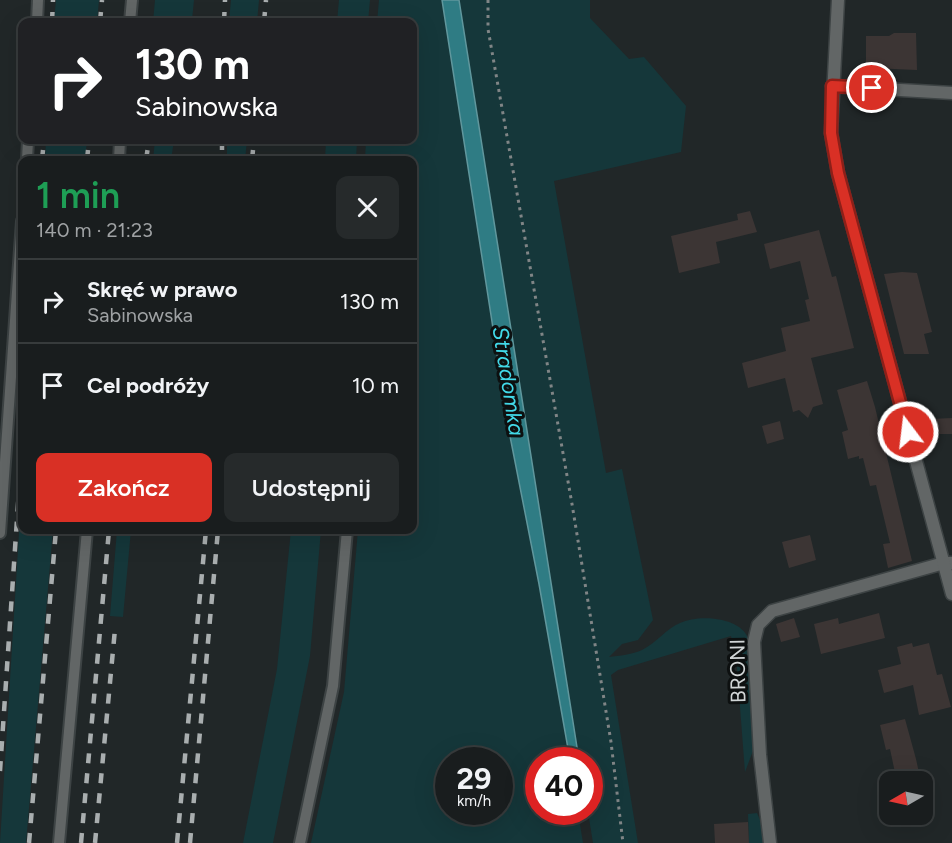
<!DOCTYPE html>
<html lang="pl">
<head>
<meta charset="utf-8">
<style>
	:root { --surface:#191d1e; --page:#262a2b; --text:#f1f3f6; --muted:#9fa2a4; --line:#373b3c; --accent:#d93025 }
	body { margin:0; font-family:Figtree,sans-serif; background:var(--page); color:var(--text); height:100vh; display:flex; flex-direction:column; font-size:22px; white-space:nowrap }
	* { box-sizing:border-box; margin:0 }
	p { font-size:20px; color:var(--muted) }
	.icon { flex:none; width:33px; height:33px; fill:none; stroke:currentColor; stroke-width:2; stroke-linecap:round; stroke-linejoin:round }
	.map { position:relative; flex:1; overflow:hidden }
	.panel { position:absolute; left:18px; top:156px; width:399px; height:378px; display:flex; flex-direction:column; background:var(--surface); border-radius:12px; box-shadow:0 6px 24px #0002,0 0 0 2px var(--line) }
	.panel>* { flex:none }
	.guide { position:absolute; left:18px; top:18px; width:399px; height:126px; border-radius:12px; box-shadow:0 6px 24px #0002,0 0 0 2px var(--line); background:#202124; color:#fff; overflow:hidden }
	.needle { width:39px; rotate:261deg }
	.fabs { position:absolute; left:879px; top:771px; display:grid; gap:12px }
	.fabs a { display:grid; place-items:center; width:54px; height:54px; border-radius:12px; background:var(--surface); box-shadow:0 6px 24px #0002,0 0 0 2px var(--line); font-size:30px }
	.speed { position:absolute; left:435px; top:747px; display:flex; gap:12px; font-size:30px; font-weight:700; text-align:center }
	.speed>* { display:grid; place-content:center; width:78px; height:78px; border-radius:50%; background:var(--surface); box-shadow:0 6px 24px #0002,0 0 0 2px var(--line); line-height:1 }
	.speed small { font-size:15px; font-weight:400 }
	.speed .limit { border:9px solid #d22; background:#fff; color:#111 }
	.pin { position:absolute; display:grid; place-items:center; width:51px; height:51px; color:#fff; margin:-26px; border:3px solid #fff; border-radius:50%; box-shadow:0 2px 6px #0007 }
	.me { position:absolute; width:66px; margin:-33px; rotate:345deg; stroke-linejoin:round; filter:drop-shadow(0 0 4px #0008) }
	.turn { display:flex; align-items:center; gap:21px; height:126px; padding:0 18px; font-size:27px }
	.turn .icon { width:78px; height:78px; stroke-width:2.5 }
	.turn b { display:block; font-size:42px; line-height:51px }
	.round { display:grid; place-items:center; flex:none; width:63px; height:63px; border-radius:12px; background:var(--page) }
	.overview { display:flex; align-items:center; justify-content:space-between; height:102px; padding:0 18px }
	h1 { font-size:36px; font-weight:600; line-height:45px; color:#1e9e55 }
	.primary-button { display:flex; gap:12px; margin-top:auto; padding:12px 18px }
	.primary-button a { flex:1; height:69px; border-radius:12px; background:var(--accent); color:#fff; font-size:24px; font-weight:600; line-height:69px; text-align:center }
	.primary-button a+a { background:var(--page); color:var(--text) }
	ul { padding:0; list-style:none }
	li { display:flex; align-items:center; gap:18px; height:84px; padding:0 18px; border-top:2px solid var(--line) }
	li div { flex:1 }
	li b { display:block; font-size:22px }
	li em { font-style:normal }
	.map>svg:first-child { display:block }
	.green { fill:#15373a; fill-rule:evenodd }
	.water { fill:#2f7c84; stroke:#60979d; stroke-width:1.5 }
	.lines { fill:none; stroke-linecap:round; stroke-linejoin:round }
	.stream { stroke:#60979d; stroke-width:5 }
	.building { fill:#3c3534 }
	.service-casing { stroke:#3d4344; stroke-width:14 }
	.minor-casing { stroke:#3d4344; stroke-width:15 }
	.tertiary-casing { stroke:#3d4344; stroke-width:15 }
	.path { stroke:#808586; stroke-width:3; stroke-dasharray:3 4.5; stroke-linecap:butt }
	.service { stroke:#626666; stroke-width:10 }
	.minor { stroke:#626666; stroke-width:12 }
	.tertiary { stroke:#626666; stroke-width:12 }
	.rail { stroke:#a9aeaf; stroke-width:4.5; stroke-dasharray:10 10; stroke-linecap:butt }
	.route-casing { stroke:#8d1f18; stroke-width:15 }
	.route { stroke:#d93025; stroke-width:10 }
	.labels { text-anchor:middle; stroke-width:6; stroke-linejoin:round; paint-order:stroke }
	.street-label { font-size:21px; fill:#d1d5d6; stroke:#0d1010 }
	.water-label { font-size:22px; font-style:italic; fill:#42d9e8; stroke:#0d1010 }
</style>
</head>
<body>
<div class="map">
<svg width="952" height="843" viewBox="0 0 952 843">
	<rect width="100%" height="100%" fill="#212728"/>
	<g class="green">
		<path d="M 56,0 L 99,0 L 97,22 L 54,22 Z"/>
		<path d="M 155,0 L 194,0 L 192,20 L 185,20 L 185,22 L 153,22 Z"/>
		<path d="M 231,0 L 259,0 L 257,22 L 229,22 Z"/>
		<path d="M 339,0 L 370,0 L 368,22 L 337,22 Z"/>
		<path d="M 379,0 L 442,0 L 509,431 L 539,584 L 570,760 L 538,760 L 538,812 L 578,812 L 583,843 L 311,843 L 344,692 L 358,530 L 412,530 L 412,160 L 365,160 L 366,140 L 412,140 L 412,22 L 377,22 ZM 448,760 L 500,760 L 500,812 L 448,812 Z"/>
		<path d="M 459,0 L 590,0 L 590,18 L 629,59 L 644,57 L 686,106 L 681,152 L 554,181 L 606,473 L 622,469 L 653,620 L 638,640 L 622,644 L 609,657 C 619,656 633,654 642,650 C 656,643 666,629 680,623 C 699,614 740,617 748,638 L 754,748 L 745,772 L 737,668 L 731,636 L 618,670 L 611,675 L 638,843 L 593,843 L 588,812 L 590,812 L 590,760 L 579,760 Z"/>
		<path d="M 46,140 L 87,140 L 85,160 L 45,160 Z"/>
		<path d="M 145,140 L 174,140 L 171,160 L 153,160 L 155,140 L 145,142 Z"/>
		<path d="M 227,140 L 247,140 L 245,160 L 227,160 Z"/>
		<path d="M 326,140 L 357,140 L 356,160 L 325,160 Z"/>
		<path d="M 22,484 L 22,530 L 53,530 L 26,843 L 0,843 Z"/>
		<path d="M 117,530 L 131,530 L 123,617 L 110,616 Z"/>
		<path d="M 291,530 L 321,530 L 310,656 L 273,843 L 243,843 L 277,669 Z"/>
		<path d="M 757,813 L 764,829 L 764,843 L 749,843 L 748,814 Z"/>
	</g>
	<path class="water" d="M 442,0 L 459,0 L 579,760 L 570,760 L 539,584 L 509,431 Z"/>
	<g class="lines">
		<path class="stream" d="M 590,779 L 600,777"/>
	</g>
	<g class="building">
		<path d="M 894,33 L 916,33 L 917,70 L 870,68 L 866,63 L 866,36 L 889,36 Z"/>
		<path d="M 750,211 L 757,232 L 716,242 L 720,263 L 679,273 L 671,236 L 738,220 L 737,214 Z"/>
		<path d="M 819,230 L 832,277 L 836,276 L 854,348 L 811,358 L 823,404 L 813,407 L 808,418 L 799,410 L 793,412 L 785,378 L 748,388 L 742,363 L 786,351 L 781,328 L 810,321 L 805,300 L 809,299 L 800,261 L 770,269 L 764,244 Z"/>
		<path d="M 902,272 L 917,273 L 932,332 L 924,334 L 929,354 L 904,354 L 884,274 Z"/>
		<path d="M 867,381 L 875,407 L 912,561 L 888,568 L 883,544 L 890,543 L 876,485 L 870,486 L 863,458 L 859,459 L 859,456 L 848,459 L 842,432 L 848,430 L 837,390 Z"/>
		<path d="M 952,418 L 952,434 L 930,434 L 931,419 Z"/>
		<path d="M 780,421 L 784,439 L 767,444 L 762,426 Z"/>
		<path d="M 810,535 L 816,560 L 789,568 L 782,542 Z"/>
		<path d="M 879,613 L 885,638 L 821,654 L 814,624 L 838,618 L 839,624 Z"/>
		<path d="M 794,618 L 800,637 L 781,642 L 776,624 Z"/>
		<path d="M 912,643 L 913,647 L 929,643 L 937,675 L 942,674 L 951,707 L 919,715 L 913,685 L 884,693 L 878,670 L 901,664 L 897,647 Z"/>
		<path d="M 905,719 L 916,759 L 921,782 L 897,782 L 890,749 L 886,750 L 880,725 Z"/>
		<path d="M 748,822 L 749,843 L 715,843 L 714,824 Z"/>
	</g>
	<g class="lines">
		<g class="service-casing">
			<g id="service">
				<path d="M 37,22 L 38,0"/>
				<path d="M 130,22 L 132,0"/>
				<path d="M 27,160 L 28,140"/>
				<path d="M 119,160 L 120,140"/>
				<path d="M 0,533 L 22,221"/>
				<path d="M 59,843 L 87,530"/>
				<path d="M 300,843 L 333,686 L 347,530"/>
			</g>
		</g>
		<g class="minor-casing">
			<path id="minor" d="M 770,843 L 760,755 L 754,642 L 758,625 L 772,611 L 944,563 L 952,563"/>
		</g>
		<g class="tertiary-casing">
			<g id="tertiary">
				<path d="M 838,0 L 831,133 L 838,173 L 952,594"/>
				<path d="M 832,86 L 952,93"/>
			</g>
		</g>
		<path class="path" d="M 488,0 L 488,29 L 572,504 L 611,742 L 623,843"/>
		<use href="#service" class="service"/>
		<use href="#minor" class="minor"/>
		<use href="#tertiary" class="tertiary"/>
		<g class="rail">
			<path d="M 52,22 L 53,0"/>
			<path d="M 100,22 L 102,0"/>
			<path d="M 224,22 L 225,0"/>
			<path d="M 264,22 L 266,0"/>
			<path d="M 222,140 L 222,160"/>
			<path d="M 42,160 L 44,140"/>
			<path d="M 87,160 L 89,140"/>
			<path d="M 146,160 L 149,140"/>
			<path d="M 252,160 L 254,140"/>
			<path d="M 0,771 L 22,445"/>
			<path d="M 29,843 L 56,530"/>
			<path d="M 81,843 L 109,530"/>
			<path d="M 95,843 L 115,629"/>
			<path d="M 177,843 L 206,530"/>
			<path d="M 190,843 L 218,530"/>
		</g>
	</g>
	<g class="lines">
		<g class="route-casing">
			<path id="route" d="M 872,88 L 832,86 L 831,133 L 838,173 L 908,432"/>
		</g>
		<use href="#route" class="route"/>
	</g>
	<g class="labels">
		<g class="street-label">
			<text transform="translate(738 671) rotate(-91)" y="7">BRONI</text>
		</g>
		<g class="water-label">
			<text transform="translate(509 381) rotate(81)" y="8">Stradomka</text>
		</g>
	</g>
</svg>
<div class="fabs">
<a><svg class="needle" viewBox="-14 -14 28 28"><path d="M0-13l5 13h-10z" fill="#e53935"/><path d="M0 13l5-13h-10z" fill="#9fa2a4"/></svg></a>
</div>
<div class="speed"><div>29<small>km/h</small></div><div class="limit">40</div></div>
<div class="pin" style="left:872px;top:88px;background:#d93025"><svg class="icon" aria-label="arrive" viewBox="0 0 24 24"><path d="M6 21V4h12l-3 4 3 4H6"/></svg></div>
<svg class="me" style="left:908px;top:432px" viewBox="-20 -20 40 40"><circle r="17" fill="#d93025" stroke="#fff" stroke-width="3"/><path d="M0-11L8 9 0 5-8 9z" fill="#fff"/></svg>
<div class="guide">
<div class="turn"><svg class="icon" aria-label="right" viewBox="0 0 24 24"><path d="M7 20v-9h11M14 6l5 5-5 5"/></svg><div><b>130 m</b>Sabinowska</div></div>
</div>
<section class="panel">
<div class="overview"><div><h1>1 min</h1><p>140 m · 21:23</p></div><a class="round"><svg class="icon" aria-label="close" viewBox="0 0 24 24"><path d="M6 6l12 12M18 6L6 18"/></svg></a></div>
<ul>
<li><svg class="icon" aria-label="right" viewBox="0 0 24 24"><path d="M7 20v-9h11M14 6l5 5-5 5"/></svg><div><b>Skręć w prawo</b><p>Sabinowska</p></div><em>130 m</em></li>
<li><svg class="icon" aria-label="arrive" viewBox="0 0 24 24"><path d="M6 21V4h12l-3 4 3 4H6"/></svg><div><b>Cel podróży</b></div><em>10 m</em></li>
</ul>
<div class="primary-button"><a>Zakończ</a><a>Udostępnij</a></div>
</section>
</div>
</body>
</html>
